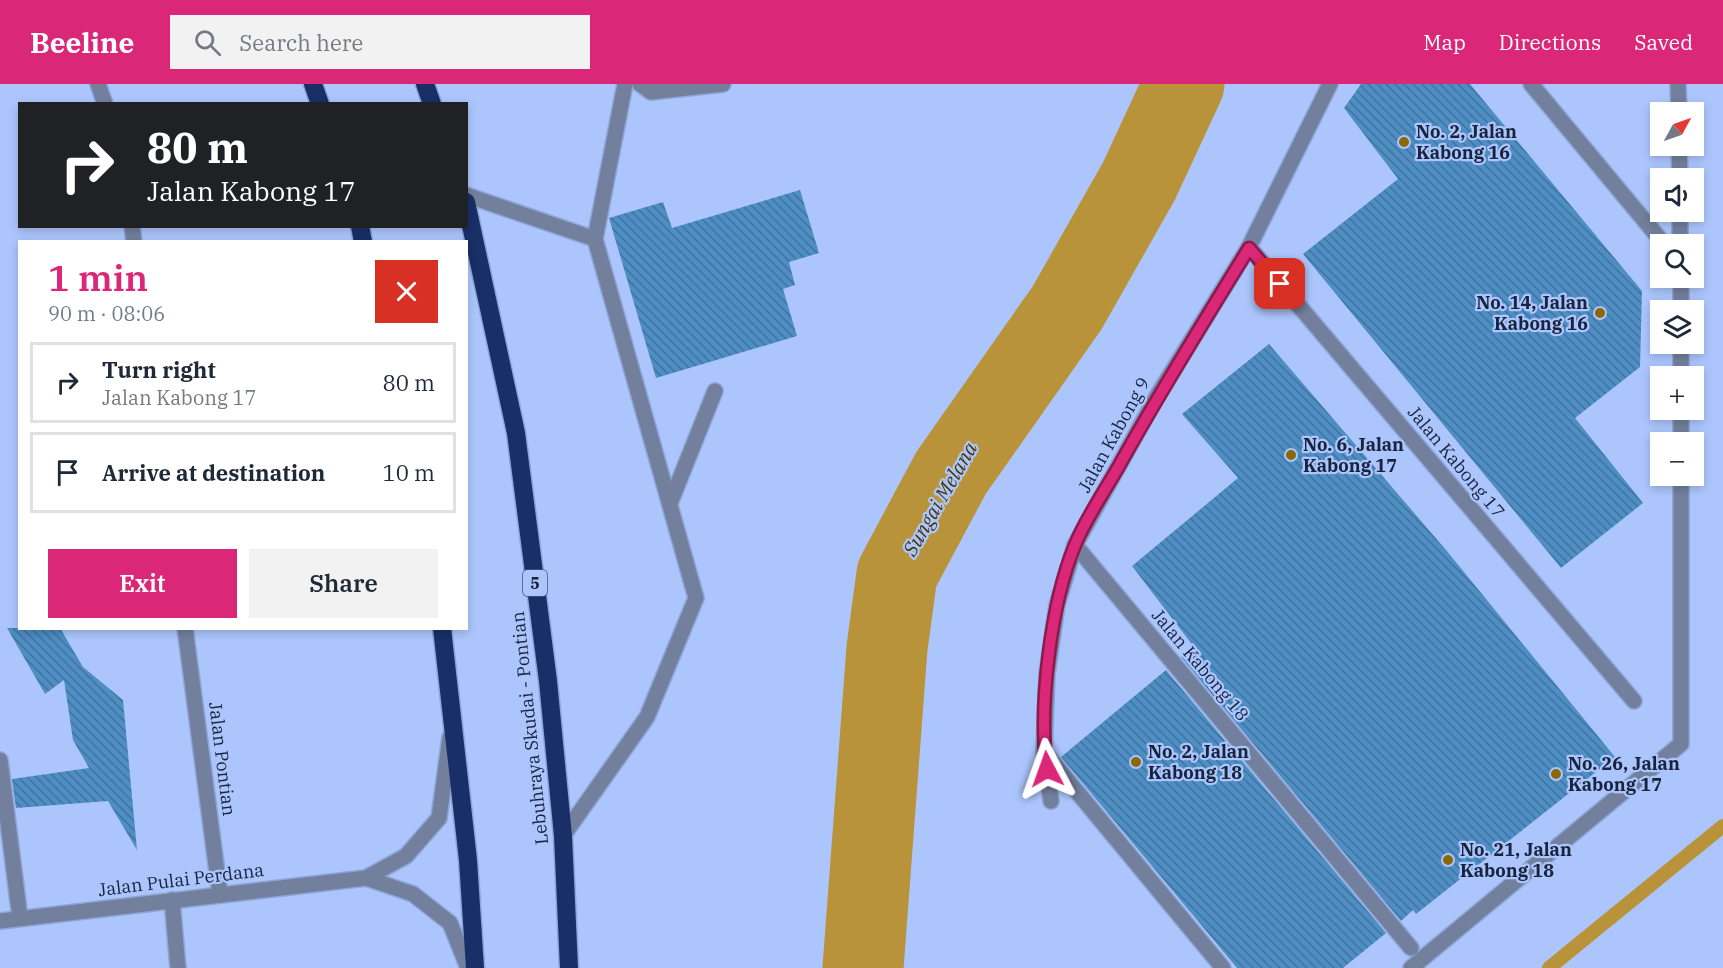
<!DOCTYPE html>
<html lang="en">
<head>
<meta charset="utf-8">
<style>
	:root { --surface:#fff; --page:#f2f2f3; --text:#1f2937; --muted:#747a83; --line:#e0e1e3; --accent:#db2777 }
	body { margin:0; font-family:"IBM Plex Serif",serif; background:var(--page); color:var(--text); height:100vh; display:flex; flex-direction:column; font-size:22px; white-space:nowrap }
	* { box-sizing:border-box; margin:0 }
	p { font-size:20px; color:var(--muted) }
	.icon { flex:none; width:33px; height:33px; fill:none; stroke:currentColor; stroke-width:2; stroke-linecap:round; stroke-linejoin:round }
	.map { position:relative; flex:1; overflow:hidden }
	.drawer { position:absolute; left:18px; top:156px; width:450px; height:390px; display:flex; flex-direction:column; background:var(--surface); border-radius:0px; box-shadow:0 3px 9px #0003 }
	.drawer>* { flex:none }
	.banner { position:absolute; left:18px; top:18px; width:450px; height:126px; border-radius:0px; box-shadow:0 3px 9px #0003; background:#202124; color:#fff; overflow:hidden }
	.needle { width:39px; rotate:50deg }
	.buttons { position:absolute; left:1650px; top:18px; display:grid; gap:12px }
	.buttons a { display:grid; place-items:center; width:54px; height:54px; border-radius:0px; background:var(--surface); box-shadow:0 3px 9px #0003; font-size:30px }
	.pin { position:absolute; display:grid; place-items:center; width:51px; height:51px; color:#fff; margin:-26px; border-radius:12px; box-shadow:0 3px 9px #0006 }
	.me { position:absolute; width:66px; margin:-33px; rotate:356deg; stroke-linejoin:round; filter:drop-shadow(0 0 4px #0008) }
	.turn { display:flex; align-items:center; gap:21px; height:126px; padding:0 30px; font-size:27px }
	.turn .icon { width:78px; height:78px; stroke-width:2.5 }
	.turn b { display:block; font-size:42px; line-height:51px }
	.round { display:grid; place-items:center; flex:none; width:63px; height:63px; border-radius:0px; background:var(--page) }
	.headline { display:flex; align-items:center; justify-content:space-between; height:102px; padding:0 30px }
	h1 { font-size:36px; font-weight:600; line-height:45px; color:var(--accent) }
	.primary-button { display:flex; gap:12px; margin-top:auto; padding:12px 30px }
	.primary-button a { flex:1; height:69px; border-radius:0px; background:var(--accent); color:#fff; font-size:24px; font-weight:600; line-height:69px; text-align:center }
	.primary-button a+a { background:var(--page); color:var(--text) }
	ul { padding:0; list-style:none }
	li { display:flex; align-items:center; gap:18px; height:81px; margin:0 12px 9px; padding:0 18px; border:3px solid var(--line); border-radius:0px }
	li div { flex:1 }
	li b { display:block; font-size:22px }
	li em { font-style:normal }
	header { display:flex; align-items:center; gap:36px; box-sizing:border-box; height:84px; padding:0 30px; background:var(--accent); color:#fff }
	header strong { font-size:28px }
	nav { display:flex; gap:33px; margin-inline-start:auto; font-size:21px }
	.search { width:420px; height:54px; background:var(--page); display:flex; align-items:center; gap:15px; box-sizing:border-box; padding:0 21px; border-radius:0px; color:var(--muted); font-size:22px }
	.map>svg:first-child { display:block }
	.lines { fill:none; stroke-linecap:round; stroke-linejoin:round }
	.stream { stroke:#b99339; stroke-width:14 }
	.river { stroke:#b99339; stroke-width:81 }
	.building { fill:url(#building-back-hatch) }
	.minor-casing { stroke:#8ea5d7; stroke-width:18 }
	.highway-casing { stroke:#8ea5d7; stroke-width:21 }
	.minor { stroke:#73809d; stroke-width:15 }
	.highway { stroke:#192f68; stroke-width:18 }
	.route-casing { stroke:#8e194d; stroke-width:15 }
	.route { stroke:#db2777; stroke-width:10 }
	.poi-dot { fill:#8a6806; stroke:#acc6fd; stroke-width:2 }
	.labels { text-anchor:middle; stroke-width:4.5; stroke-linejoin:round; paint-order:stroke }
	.shield { fill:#acc6fd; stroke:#445477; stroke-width:1.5 }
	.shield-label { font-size:16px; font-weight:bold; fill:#18233d }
	.poi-label { font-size:18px; font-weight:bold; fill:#18233d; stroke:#acc6fd; text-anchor:start }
	.street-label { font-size:18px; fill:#18233d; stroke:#acc6fd }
	.water-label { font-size:20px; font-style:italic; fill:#493601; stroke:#acc6fd }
</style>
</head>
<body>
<header>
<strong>Beeline</strong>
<div class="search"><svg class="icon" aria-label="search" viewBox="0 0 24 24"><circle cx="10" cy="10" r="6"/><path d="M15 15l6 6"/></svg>Search here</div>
<nav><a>Map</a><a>Directions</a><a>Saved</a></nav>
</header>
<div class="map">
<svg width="1723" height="884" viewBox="0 0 1723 884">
	<defs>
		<pattern id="building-back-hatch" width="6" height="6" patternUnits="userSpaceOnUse" patternTransform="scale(1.5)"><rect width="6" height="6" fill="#4e8ec3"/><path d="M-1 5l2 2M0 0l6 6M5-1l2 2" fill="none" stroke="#4074a0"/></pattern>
	</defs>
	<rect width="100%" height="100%" fill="#acc6fd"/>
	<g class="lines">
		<path class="stream" d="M 1549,884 L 1723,742"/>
		<path class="river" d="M 863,884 L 887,564 L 897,490 L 951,389 L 1067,224 L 1139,97 L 1184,0"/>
	</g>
	<g class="building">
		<path d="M 1361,0 L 1470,0 L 1642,207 L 1640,283 L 1575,334 L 1643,419 L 1561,484 L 1303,170 L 1398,95 L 1344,24 Z"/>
		<path d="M 800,106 L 819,169 L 789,178 L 795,201 L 783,205 L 797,252 L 656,294 L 609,134 L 663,118 L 672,144 Z"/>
		<path d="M 1269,260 L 1446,466 L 1615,673 L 1416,830 L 1413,826 L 1401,837 L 1181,573 L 1194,563 L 1132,482 L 1238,394 L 1182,330 Z"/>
		<path d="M 7,544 L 60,544 L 83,583 L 123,616 L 137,766 L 108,717 L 16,724 L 12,695 L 89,684 L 73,656 L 64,596 L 45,610 Z"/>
		<path d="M 1166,586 L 1386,849 L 1343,884 L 1237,884 L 1061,673 Z"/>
	</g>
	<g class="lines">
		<g class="minor-casing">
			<g id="minor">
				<path d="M 98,0 L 105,20"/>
				<path d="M 640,0 L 651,8 L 723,0"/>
				<path d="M 1531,0 L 1664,160"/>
				<path d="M 1678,0 L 1679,28"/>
				<path d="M 1679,62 L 1680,94"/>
				<path d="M 466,111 L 595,155 L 696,514 L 647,633 L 563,752"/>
				<path d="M 1680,128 L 1680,160"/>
				<path d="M 132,142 L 134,158"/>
				<path d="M 595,155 L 625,0"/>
				<path d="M 1249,163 L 1634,617"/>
				<path d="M 1681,194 L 1681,226"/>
				<path d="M 1681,260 L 1681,292"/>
				<path d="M 1681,326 L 1681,358"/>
				<path d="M 671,417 L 715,307"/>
				<path d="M 1075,461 L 1411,864"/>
				<path d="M 185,544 L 220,811"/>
				<path d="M 1045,669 L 1223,884"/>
				<path d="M 0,676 L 20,834"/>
				<path d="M 1051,717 L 1044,668 L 1047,590 L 1057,521 L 1075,461 L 1156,314 L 1249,163 L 1330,0"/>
				<path d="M 366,794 L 413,810 L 450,839 L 468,884"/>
				<path d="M 172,816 L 178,884"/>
				<path d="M 0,837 L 366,794 L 406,772 L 439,734 L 450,653"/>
				<path d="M 1411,884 L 1681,660 L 1681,392"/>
			</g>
		</g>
		<g class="highway-casing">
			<g id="highway">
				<path d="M 313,0 L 320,20"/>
				<path d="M 425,0 L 432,20"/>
				<path d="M 466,118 L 516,349 L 548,597 L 563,752 L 569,884"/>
				<path d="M 360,142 L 363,158"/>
				<path d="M 442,544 L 468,776 L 475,884"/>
			</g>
		</g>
		<use href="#minor" class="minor"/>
		<use href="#highway" class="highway"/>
	</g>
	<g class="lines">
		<g class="route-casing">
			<path id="route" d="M 1047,685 C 1038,623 1051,519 1075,461 C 1086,434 1104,408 1119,382 C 1160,308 1205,236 1249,164 L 1280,200"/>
		</g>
		<use href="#route" class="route"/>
	</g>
	<g class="poi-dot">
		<circle cx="1404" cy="58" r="6"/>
		<circle cx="1600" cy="229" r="6"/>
		<circle cx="1291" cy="371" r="6"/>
		<circle cx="1136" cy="678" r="6"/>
		<circle cx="1556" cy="690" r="6"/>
		<circle cx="1448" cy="776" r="6"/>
	</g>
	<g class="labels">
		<rect class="shield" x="523" y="486" width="24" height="26" rx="4.5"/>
		<g class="shield-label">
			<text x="535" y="505">5</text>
		</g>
		<g class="poi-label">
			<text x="1416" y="54">No. 2, Jalan<tspan x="1416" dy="21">Kabong 16</tspan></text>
			<text x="1588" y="225" text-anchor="end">No. 14, Jalan<tspan x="1588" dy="21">Kabong 16</tspan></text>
			<text x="1303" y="367">No. 6, Jalan<tspan x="1303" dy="21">Kabong 17</tspan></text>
			<text x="1148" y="674">No. 2, Jalan<tspan x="1148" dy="21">Kabong 18</tspan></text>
			<text x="1568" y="686">No. 26, Jalan<tspan x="1568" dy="21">Kabong 17</tspan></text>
			<text x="1460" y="772">No. 21, Jalan<tspan x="1460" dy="21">Kabong 18</tspan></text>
		</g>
		<g class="street-label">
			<text transform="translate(1114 351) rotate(-61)" y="6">Jalan Kabong 9</text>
			<text transform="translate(1456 378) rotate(50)" y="6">Jalan Kabong 17</text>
			<text transform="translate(1200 581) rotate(50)" y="6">Jalan Kabong 18</text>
			<text transform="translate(530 644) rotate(-96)" y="6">Lebuhraya Skudai - Pontian</text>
			<text transform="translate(222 675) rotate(83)" y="6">Jalan Pontian</text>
			<text transform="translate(181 796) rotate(-7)" y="6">Jalan Pulai Perdana</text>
		</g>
		<g class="water-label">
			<text transform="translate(940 415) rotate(-60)" y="7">Sungai Melana</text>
		</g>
	</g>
</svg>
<div class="buttons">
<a><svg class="needle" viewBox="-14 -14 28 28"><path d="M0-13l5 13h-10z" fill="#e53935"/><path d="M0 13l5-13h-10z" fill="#747a83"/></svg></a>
<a><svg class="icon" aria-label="sound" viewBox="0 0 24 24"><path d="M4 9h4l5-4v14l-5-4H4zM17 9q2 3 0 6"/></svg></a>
<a><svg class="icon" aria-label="search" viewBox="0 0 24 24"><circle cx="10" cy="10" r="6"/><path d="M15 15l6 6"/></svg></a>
<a><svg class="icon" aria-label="layers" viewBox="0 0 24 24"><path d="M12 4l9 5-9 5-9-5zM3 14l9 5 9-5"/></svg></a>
<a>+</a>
<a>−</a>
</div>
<div class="pin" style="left:1280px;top:200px;background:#d93025"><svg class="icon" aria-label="arrive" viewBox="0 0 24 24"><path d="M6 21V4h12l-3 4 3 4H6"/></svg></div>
<svg class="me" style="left:1047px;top:685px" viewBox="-20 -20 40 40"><path d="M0-17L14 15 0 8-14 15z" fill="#db2777" stroke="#fff" stroke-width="4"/></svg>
<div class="banner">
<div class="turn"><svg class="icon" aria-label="right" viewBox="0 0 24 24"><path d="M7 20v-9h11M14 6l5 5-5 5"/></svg><div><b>80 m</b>Jalan Kabong 17</div></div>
</div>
<section class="drawer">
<div class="headline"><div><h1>1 min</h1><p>90 m · 08:06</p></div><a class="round" style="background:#d93025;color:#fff"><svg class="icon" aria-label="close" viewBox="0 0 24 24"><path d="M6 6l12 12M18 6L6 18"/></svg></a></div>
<ul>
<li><svg class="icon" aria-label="right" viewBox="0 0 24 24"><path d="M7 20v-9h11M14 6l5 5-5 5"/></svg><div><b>Turn right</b><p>Jalan Kabong 17</p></div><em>80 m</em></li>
<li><svg class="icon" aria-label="arrive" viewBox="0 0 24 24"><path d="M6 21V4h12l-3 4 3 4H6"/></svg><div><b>Arrive at destination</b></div><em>10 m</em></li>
</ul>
<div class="primary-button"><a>Exit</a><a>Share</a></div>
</section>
</div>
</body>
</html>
